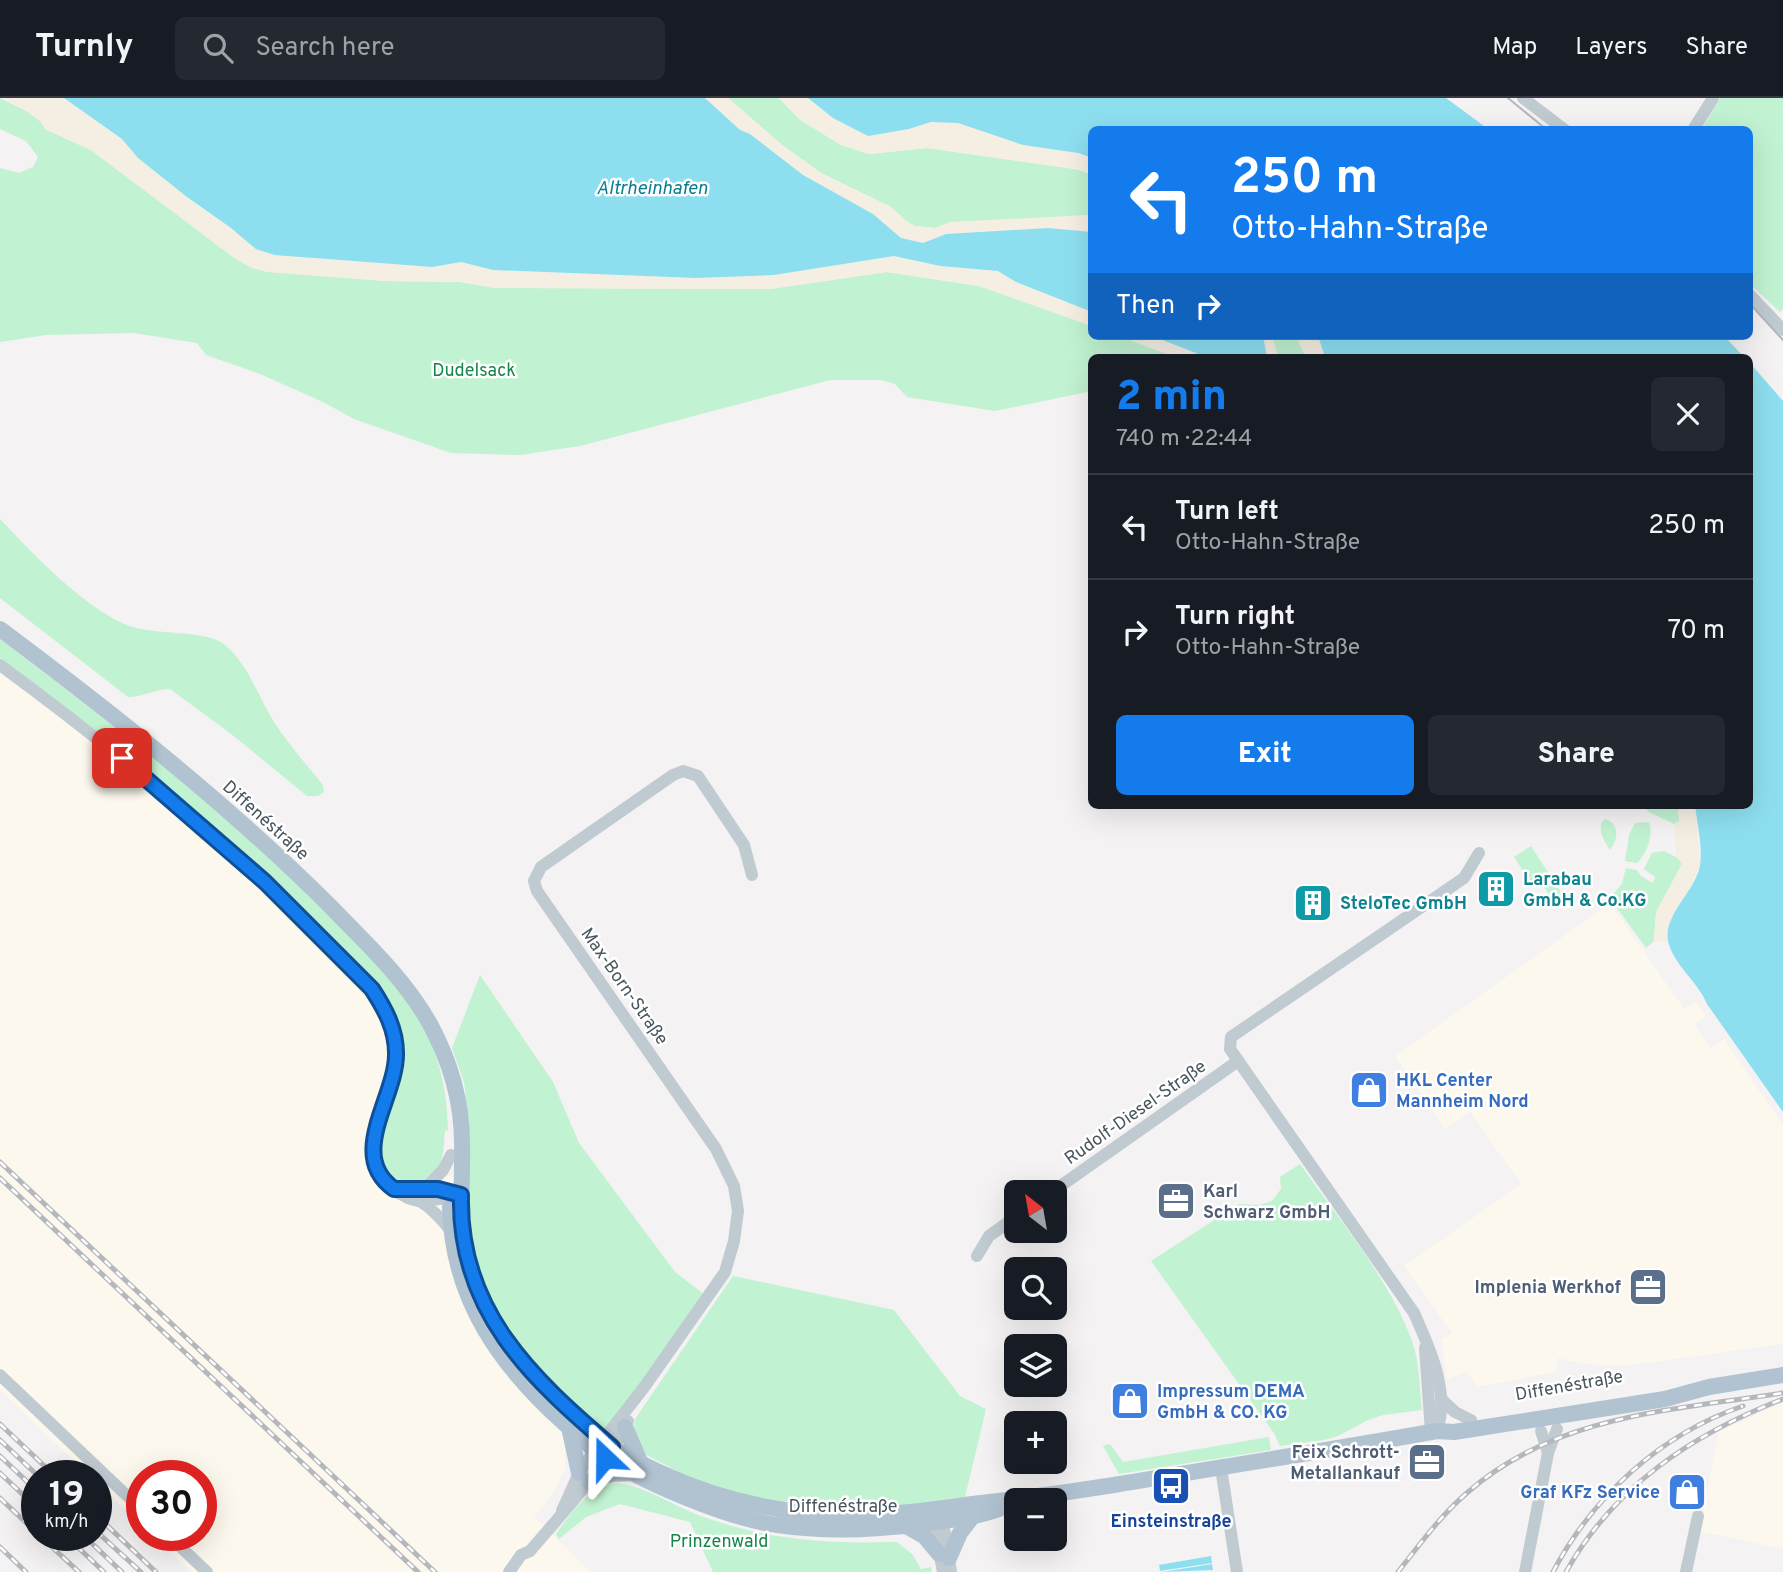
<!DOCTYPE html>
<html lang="en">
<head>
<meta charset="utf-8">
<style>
	:root { --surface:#171b24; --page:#242831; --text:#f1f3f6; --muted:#9ea1a6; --line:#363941; --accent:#147bec }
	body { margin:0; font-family:Overpass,sans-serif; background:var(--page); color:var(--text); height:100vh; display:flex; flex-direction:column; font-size:26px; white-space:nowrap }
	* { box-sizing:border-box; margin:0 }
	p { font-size:23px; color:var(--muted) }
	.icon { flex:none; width:38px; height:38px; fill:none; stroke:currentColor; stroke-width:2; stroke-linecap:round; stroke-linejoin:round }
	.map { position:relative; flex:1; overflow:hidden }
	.side { position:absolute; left:1088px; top:256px; width:665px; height:455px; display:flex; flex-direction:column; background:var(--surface); border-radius:10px; box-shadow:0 7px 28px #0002 }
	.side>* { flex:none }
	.top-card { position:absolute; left:1088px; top:28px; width:665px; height:214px; border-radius:10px; box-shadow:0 7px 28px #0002; background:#147bec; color:#fff; overflow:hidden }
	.needle { width:46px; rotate:329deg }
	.buttons { position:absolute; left:1004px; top:1082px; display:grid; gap:14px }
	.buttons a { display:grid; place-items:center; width:63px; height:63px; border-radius:10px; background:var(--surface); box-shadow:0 7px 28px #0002; font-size:35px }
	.speed { position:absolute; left:21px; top:1362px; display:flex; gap:14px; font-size:35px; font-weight:700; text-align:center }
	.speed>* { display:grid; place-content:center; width:91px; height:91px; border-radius:50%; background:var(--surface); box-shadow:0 7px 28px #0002; line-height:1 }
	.speed small { font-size:18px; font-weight:400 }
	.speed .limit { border:10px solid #d22; background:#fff; color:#111 }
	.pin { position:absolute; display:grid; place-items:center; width:60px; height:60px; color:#fff; margin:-30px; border-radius:14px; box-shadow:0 4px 10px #0006 }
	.me { position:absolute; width:77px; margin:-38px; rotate:337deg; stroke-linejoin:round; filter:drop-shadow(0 0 5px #0008) }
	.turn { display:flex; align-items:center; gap:24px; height:147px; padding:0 28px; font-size:32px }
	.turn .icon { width:91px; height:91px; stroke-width:2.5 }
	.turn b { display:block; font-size:49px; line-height:60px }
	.then { display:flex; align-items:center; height:66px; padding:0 28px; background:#0003; gap:14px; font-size:26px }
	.round { display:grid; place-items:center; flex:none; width:74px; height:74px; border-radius:10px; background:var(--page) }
	.overview { display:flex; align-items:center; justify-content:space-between; height:119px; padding:0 28px }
	h1 { font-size:42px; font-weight:800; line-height:52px; color:var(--accent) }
	.primary-button { display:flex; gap:14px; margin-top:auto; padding:14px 28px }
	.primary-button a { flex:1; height:80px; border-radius:10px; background:var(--accent); color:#fff; font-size:28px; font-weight:800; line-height:80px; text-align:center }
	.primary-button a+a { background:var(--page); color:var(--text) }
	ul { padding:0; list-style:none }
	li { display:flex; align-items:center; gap:21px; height:105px; padding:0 28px; border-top:2px solid var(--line) }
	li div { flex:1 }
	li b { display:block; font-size:26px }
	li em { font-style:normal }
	header { display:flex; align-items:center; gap:42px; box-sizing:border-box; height:98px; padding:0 35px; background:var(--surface); border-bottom:2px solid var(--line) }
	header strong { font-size:33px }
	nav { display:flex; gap:38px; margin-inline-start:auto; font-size:24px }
	.search { width:490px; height:63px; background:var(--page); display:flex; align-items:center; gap:18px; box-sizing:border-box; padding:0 24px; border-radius:10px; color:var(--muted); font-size:26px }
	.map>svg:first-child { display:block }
	.commercial { fill:#fdf8ed }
	.green { fill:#c1f2d1 }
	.sand { fill:#f5efe3 }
	.water { fill:#8ddff0 }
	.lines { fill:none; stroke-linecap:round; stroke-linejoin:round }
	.minor { stroke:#c0cad1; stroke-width:12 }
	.major { stroke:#b1c2d1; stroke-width:16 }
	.tram { stroke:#b4b7bc; stroke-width:2 }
	.rail-casing { stroke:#b4b7bc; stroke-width:5 }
	.rail { stroke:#fff; stroke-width:2.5; stroke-dasharray:8; stroke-linecap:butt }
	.route-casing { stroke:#0d5099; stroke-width:18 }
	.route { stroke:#147bec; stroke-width:12 }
	.labels { text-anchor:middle; stroke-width:5; stroke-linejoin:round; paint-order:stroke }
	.park-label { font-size:18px; fill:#158649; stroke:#fff }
	.street-label { font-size:18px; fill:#495660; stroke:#fff }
	.culture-label { font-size:18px; font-weight:bold; fill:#0d838f; stroke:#fff; text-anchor:start }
	.shop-label { font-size:18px; font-weight:bold; fill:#366cbe; stroke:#fff; text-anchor:start }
	.service-label { font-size:18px; font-weight:bold; fill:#4e5e75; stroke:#fff; text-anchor:end }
	.transit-label { font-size:18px; font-weight:bold; fill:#164399; stroke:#fff }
	.water-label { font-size:19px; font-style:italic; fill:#0a7c93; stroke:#fff }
</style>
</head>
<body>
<header>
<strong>Turnly</strong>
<div class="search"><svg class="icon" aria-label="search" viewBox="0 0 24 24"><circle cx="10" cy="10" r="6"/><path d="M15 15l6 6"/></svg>Search here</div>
<nav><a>Map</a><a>Layers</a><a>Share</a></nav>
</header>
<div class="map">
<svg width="1783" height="1474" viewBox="0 0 1783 1474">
	<rect width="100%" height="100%" fill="#f4f2f2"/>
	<g class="commercial">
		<path d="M 0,560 L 150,675 L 382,898 L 396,921 L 403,957 L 400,977 L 382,1030 L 433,1077 L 467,1080 L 558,1299 L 565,1350 L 565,1371 L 553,1395 L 534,1419 L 591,1474 L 191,1474 L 152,1437 L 201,1437 L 201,1377 L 142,1377 L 142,1427 L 96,1384 L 96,1377 L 89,1377 L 0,1292 Z"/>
		<path d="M 1610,805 L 1684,911 L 1696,903 L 1706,918 L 1695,927 L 1711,950 L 1724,941 L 1783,1027 L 1783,1246 L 1624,1268 L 1582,1266 L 1558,1260 L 1556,1274 L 1477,1289 L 1467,1274 L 1447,1281 L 1441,1241 L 1452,1235 L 1404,1168 L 1521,1086 L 1470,1014 L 1445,1031 L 1395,958 Z"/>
		<path d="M 1783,1305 L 1783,1451 L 1699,1433 L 1719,1333 Z"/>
	</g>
	<g class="green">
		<path d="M 0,0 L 28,14 L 41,24 L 45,31 L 91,52 L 171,112 L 383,183 L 460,184 L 495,190 L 770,191 L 887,174 L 979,188 L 1092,228 L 1092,238 L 1119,238 L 1175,259 L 1092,259 L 1092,293 L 995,313 L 907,299 L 895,286 L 880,282 L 830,282 L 580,348 L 520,357 L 451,355 L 354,321 L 323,304 L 260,276 L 206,257 L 197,245 L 134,235 L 46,237 L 0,244 L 0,70 L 19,75 L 33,69 L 38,59 L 26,43 L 0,31 Z"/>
		<path d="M 728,0 L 779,0 L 799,21 L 841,47 L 869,56 L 927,50 L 1075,71 L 1092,76 L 1092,118 L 951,124 L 935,130 L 915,128 L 906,123 L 891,109 L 821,75 L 782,47 Z"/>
		<path d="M 1720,0 L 1783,0 L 1783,211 L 1780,214 L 1750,186 L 1750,32 L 1701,32 Z"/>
		<path d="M 1272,238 L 1296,238 L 1306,259 L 1278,259 Z"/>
		<path d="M 0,421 C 32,455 84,510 127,527 C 153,538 207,531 225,547 C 248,566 259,600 274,624 C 288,646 307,667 323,687 L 324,694 L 318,698 L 307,698 L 230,635 L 170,591 C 155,591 143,599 128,599 L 0,500 Z"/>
		<path d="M 0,541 C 118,631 241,724 343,832 C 372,862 403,893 424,930 C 441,963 447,995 448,1032 L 445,1033 C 444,1043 444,1056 440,1065 C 434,1082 413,1093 396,1084 C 355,1061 402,993 403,958 C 403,935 394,917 382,898 L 150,676 L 0,560 Z"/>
		<path d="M 1648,707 L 1678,707 L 1679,723 L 1674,726 L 1647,713 Z"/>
		<path d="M 1606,721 C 1620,727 1618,742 1610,752 C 1604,743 1598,733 1602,723 Z"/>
		<path d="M 1649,724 C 1654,737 1647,755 1637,765 L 1625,763 L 1629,737 L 1635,725 Z"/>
		<path d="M 1531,748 L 1549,776 L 1532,787 L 1514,759 Z"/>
		<path d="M 1664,753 L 1680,761 L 1682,766 L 1656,814 L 1654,843 L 1646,850 L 1612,803 L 1614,795 L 1622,786 L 1626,770 L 1637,772 L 1641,778 L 1653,785 L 1655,779 L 1644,771 L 1652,755 Z"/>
		<path d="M 1550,779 L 1562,796 L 1553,802 L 1541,785 Z"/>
		<path d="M 480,877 L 553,984 L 579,1045 L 675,1174 L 709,1200 L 603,1342 L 558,1303 L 498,1221 L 480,1182 L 468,1141 L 466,1000 L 464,984 L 452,950 Z"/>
		<path d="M 1300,1066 C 1337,1119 1390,1182 1412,1243 C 1420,1264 1419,1289 1422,1312 L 1383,1317 L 1366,1323 L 1338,1338 L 1324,1342 L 1280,1348 L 1274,1335 L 1151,1163 L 1239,1106 L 1260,1107 L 1272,1103 L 1281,1091 L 1280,1079 Z"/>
		<path d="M 733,1178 L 894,1212 L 960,1298 L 986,1311 L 965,1399 L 954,1404 L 902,1410 L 810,1412 L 715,1393 L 641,1354 L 633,1333 L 635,1321 Z"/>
		<path d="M 1269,1339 L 1271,1352 L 1119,1376 L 1103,1348 L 1110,1346 L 1123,1364 Z"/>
		<path d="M 616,1385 C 646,1388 673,1408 701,1418 C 765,1442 830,1446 897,1444 L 913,1457 L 921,1471 L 931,1469 L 932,1474 L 713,1474 L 690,1424 L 620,1406 L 586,1419 L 559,1441 L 556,1436 C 571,1415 589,1388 616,1385 Z"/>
	</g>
	<g class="sand">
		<path d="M 3,0 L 64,0 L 122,41 L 138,60 L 187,99 L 231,130 L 256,151 L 275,157 L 432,169 L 461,164 L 493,172 L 695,180 L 774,177 L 894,158 L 940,168 L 998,173 L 1017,184 L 1092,214 L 1092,228 L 979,188 L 887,174 L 770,191 L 495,190 L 460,184 L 383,183 L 267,174 L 252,170 L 234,160 L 91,52 L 45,31 L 41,24 L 28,14 Z"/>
		<path d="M 705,0 L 728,0 L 782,47 L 821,75 L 891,109 L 906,123 L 915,128 L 935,130 L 951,124 L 1087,117 L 1092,118 L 1092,134 L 1048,130 L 934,142 L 923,145 L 900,140 L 873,116 L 803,77 L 750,36 L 740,32 Z"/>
		<path d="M 779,0 L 808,0 L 833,20 L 909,31 L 931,24 L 958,25 L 1092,60 L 1092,76 L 1075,71 L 927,50 L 869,56 L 841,47 L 799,21 Z"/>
		<path d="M 1119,238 L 1152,238 L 1196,255 L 1201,259 L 1175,259 Z"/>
		<path d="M 1263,238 L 1272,238 L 1278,259 L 1267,259 Z"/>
		<path d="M 1296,238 L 1318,238 L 1325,259 L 1306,259 Z"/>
		<path d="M 1678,707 L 1695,707 L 1700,767 L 1688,796 L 1670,823 L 1668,844 L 1654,843 L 1656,814 L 1682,766 L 1676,758 L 1674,726 L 1679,723 Z"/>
	</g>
	<g class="water">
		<path d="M 64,0 L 705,0 L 740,32 L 750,36 L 803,77 L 873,116 L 901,140 L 923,145 L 946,136 L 1048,130 L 1092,134 L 1092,214 L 1016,184 L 998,173 L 940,168 L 894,158 L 774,177 L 695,180 L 493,172 L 461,164 L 432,169 L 275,157 L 256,151 L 231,130 L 187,99 L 138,60 L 122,41 Z"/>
		<path d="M 808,0 L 1446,0 L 1488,31 L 1092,32 L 1092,60 L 1078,55 L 1023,47 L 958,25 L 931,24 L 909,31 L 868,38 L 833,20 Z"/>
		<path d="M 1152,238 L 1263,238 L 1267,259 L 1201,259 L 1196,255 Z"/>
		<path d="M 1318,238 L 1724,238 L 1744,259 L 1325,259 Z"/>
		<path d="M 1750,265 L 1783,303 L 1783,1014 L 1707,906 C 1698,884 1677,870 1669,847 C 1660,818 1696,794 1700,767 C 1703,749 1697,725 1695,707 L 1750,707 Z"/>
		<path d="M 1211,1458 L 1212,1465 L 1160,1473 L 1159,1467 Z"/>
		<path d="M 1212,1466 L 1213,1472 L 1162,1474 Z"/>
	</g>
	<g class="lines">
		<g class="minor">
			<path d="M 1523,0 L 1565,32"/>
			<path d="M 1693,32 L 1713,0"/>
			<path d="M 1750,197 L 1783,232"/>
			<path d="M 0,567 C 105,644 206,727 300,818 C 329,846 367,875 385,912 C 392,925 397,943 396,958 C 395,995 359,1039 378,1076 C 383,1085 396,1095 406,1099 C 411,1102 416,1102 421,1104 C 434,1112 442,1122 451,1133"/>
			<path d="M 394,1091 L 438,1091 L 461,1097"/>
			<path d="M 425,1091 L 443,1072 L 451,1057"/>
			<path d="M 1052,1094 L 1238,963"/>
			<path d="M 419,1103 L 450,1100 L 461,1097"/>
			<path d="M 977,1158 L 989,1138 L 1017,1118"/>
			<path d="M 1425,1250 L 1431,1334"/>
			<path d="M 0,1277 L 142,1412"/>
			<path d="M 1441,1301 L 1455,1314 L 1471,1322"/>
			<path d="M 1437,1333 C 1450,1293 1430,1251 1414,1215 L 1230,951 L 1231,939 L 1464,780 L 1479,755"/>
			<path d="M 1541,1333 L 1548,1355"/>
			<path d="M 1221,1370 L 1237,1474"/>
			<path d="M 562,1413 L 579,1375 L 590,1359 L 645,1288 L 725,1174 L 734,1143 L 738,1113 L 734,1088 L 716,1051 L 537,793 L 534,783 L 541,769 L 673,677 L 683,673 L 698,678 L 744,747 L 752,777"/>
			<path d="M 939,1416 L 945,1435 L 951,1474"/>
			<path d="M 937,1419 L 936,1436 L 943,1474"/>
			<path d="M 168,1437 L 207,1474"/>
			<path d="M 509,1474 L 521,1457 L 530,1453 C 565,1412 604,1371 628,1323"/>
			<path d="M 1525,1474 L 1548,1355 L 1557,1331"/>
			<path d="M 1686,1474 L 1698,1418"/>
		</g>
		<g class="major">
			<path d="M 0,531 C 115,617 229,707 331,809 C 366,845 405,881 430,926 C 450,963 462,1004 462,1045 C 463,1077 459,1109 464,1141 C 468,1170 480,1196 493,1222 C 513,1259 543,1290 574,1317 C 586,1327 598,1338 611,1348 C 626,1359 644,1367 661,1375 C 732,1408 807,1421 886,1416 C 918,1414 949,1409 981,1405 C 1026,1400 1070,1394 1114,1387 C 1222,1369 1330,1352 1437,1333 L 1454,1334 L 1665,1301 L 1709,1289 L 1783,1277"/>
			<path d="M 450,1109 C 452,1200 499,1267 565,1326 C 576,1335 586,1346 597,1354 C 629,1376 665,1392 702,1406 C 726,1415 752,1424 778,1427 C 825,1434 874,1432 921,1426 C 947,1422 974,1420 999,1411"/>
			<path d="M 569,1329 L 579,1375"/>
			<path d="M 625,1329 L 641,1366"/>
			<path d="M 589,1384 L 612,1376 L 631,1375"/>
			<path d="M 906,1428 L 924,1438 L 939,1456"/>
			<path d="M 949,1460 L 960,1435 L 973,1418"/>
		</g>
		<g class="tram">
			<path d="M 1508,0 L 1547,32"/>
			<path d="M 1750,206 L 1783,242"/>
		</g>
		<g class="rail-casing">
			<g id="rail">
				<path d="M 0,1064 L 435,1474"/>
				<path d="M 0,1080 L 418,1474"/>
				<path d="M 0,1326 L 54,1377"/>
				<path d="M 0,1342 L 37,1377"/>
				<path d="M 0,1358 L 37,1393"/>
				<path d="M 0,1375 L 37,1410"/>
				<path d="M 0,1400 L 37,1435"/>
				<path d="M 96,1417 L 156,1474"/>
				<path d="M 96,1433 L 141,1474"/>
				<path d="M 39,1437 L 79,1474"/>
				<path d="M 65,1437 L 104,1474"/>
				<path d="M 83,1437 L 122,1474"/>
				<path d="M 0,1449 L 26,1474"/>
				<path d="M 1398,1474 C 1420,1446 1441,1417 1468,1394 C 1556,1317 1673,1312 1783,1295"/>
				<path d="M 1553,1474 C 1593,1398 1661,1336 1743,1308"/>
				<path d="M 1566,1474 C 1614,1388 1693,1336 1783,1301"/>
			</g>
		</g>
		<use href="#rail" class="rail"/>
	</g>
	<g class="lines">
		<g class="route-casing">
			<path id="route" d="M 122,660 L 265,784 L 372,891 C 385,911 396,931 396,955 C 397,999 346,1057 394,1091 L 438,1091 L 461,1097 C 458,1212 531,1280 612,1349 L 605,1360"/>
		</g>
		<use href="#route" class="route"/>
	</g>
	<defs>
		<g id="building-square" transform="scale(2.0125)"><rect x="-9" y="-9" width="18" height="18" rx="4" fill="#0f9aa8" stroke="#fff"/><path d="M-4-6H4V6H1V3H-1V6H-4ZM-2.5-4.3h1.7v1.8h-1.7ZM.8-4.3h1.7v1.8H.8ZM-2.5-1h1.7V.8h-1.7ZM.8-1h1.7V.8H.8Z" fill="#fff"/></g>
		<g id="shop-square" transform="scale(2.0125)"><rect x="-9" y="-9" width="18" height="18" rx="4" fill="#3f7fe0" stroke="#fff"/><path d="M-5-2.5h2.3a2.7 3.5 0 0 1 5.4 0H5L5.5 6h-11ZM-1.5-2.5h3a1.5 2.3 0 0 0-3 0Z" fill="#fff"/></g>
		<g id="office-square" transform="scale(2.0125)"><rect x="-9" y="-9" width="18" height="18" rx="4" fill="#5c6f8a" stroke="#fff"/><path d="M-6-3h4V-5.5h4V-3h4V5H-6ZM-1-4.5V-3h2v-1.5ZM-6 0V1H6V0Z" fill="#fff"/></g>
		<g id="bus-square" transform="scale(2.0125)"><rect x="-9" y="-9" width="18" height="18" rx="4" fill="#1a4fb4" stroke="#fff"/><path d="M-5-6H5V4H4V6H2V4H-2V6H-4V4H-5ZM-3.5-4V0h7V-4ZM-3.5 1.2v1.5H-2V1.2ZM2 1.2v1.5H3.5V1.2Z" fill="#fff"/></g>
	</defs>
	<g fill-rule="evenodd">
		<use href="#building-square" x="1496" y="791"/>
		<use href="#building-square" x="1313" y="805"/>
		<use href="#shop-square" x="1369" y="992"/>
		<use href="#office-square" x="1176" y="1103"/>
		<use href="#office-square" x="1648" y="1189"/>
		<use href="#shop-square" x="1130" y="1303"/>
		<use href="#office-square" x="1427" y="1364"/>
		<use href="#bus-square" x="1171" y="1388"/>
		<use href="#shop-square" x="1687" y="1394"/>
	</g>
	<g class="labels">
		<g class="park-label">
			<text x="474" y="278">Dudelsack</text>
			<text x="719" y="1449">Prinzenwald</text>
		</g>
		<g class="street-label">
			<text transform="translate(266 722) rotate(42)" y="6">Diffenéstraße</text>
			<text transform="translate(625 888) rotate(55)" y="6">Max-Born-Straße</text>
			<text transform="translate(1135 1014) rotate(-35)" y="6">Rudolf-Diesel-Straße</text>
			<text transform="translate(1569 1287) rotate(-10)" y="6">Diffenéstraße</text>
			<text x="843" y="1414">Diffenéstraße</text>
		</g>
		<g class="culture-label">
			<text x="1523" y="787">Larabau<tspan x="1523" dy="21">GmbH &amp; Co.KG</tspan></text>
			<text x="1340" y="811">SteloTec GmbH</text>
		</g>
		<g class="shop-label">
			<text x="1396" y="988">HKL Center<tspan x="1396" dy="21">Mannheim Nord</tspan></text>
			<text x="1157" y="1299">Impressum DEMA<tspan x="1157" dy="21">GmbH &amp; CO. KG</tspan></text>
			<text x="1660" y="1400" text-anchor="end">Graf KFz Service</text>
		</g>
		<g class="service-label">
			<text x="1203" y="1099" text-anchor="start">Karl<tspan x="1203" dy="21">Schwarz GmbH</tspan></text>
			<text x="1621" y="1195">Implenia Werkhof</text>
			<text x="1400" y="1360">Feix Schrott-<tspan x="1400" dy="21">Metallankauf</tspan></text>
		</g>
		<g class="transit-label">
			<text x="1171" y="1429">Einsteinstraße</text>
		</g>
		<g class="water-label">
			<text x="652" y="96">Altrheinhafen</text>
		</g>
	</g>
</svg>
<div class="buttons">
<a><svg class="needle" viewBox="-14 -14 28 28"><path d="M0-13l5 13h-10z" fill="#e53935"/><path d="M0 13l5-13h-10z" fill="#9ea1a6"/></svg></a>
<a><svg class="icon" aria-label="search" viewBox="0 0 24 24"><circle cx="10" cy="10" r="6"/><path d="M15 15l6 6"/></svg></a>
<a><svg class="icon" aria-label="layers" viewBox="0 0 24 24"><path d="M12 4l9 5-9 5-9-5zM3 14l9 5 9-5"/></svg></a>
<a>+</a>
<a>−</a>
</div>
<div class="speed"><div>19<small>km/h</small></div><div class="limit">30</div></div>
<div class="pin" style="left:122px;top:660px;background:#d93025"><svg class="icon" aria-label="arrive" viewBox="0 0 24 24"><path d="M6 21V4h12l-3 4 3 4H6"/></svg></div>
<svg class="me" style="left:605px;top:1360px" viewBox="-20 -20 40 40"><path d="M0-17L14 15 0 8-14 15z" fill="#147bec" stroke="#fff" stroke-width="4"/></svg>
<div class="top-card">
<div class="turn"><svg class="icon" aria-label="left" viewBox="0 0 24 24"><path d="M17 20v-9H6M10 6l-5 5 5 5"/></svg><div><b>250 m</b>Otto-Hahn-Straße</div></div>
<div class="then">Then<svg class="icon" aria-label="right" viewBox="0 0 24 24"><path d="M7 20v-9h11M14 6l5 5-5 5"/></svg></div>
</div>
<section class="side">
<div class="overview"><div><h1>2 min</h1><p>740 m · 22:44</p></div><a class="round"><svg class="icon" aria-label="close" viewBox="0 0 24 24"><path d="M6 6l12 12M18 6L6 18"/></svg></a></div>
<ul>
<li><svg class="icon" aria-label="left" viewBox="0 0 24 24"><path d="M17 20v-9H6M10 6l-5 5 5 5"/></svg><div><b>Turn left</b><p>Otto-Hahn-Straße</p></div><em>250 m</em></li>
<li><svg class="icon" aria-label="right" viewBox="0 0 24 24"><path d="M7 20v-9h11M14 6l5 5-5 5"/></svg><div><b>Turn right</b><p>Otto-Hahn-Straße</p></div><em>70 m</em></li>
</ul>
<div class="primary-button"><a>Exit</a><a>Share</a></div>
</section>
</div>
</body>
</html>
